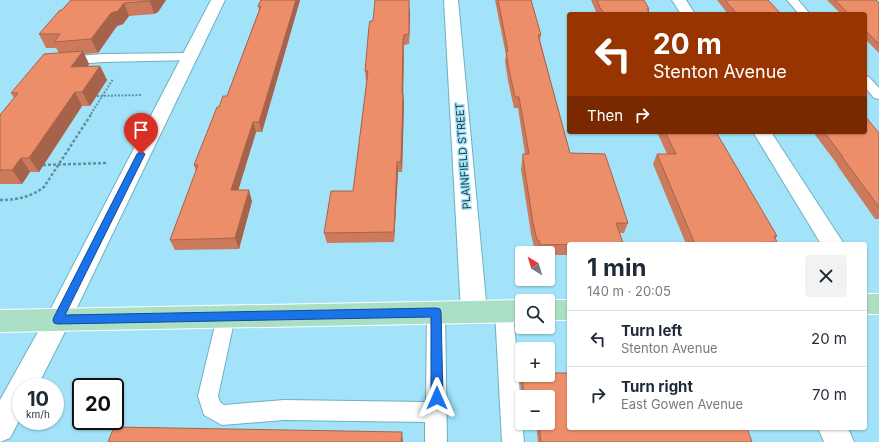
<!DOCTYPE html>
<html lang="en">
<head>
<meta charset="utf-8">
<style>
	:root { --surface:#fff; --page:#f2f2f3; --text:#1f2937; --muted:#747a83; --line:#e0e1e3 }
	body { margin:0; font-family:Inter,sans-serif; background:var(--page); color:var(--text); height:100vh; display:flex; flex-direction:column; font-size:15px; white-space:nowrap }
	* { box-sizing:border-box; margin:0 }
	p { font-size:13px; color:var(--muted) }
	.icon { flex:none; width:22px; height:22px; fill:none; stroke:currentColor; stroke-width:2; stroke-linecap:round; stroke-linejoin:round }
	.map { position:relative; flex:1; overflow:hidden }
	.side { position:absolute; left:567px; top:242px; width:300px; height:188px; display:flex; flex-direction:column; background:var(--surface); border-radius:4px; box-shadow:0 1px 3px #0004 }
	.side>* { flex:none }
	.banner { position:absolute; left:567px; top:12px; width:300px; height:122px; border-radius:4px; box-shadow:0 1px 3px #0004; background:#983400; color:#fff; overflow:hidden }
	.needle { width:26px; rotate:322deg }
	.tools { position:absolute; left:515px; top:246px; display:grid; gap:8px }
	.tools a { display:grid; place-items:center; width:40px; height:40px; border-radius:4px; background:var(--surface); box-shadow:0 1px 3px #0004; font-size:20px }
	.speed { position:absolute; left:12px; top:378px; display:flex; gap:8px; font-size:20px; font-weight:700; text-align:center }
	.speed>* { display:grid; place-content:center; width:52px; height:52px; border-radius:50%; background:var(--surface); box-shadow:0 1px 3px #0004; line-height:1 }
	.speed small { font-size:10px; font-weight:400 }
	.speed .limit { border:2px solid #111; border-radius:6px; background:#fff; color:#111 }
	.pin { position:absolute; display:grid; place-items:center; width:34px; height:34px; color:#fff; margin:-41px -17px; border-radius:50% 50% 50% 0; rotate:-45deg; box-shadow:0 0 4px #0007 }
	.pin .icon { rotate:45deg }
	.me { position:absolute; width:44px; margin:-22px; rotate:0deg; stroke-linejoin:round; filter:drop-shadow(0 0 3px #0008) }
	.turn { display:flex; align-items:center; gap:14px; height:84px; padding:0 20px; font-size:18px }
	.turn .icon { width:52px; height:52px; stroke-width:2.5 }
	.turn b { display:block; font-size:28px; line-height:34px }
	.then { display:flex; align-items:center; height:38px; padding:0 20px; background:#0003; gap:8px; font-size:15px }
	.round { display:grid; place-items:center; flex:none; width:42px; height:42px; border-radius:4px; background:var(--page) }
	.overview { display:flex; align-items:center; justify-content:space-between; height:68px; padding:0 20px }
	h1 { font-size:24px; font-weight:700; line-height:30px }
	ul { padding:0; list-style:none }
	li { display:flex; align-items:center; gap:12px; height:56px; padding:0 20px; border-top:1px solid var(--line) }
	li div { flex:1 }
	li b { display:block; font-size:15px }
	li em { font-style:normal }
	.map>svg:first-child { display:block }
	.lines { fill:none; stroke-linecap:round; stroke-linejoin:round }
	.service-casing { stroke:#6fafc4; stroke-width:2 }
	.minor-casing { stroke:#6fafc4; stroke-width:2 }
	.primary-casing { stroke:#fff; stroke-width:2 }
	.path-far1 { stroke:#63909f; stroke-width:2; stroke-dasharray:2 1.5; stroke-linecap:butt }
	.path { stroke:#63909f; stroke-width:2.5; stroke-dasharray:3 2; stroke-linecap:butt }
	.service { fill:#fff; fill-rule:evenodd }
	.minor { fill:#fff; fill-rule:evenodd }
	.primary { fill:#aadfc5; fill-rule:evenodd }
	.wall { fill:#cc7a5c }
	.shaded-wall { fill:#a6634b }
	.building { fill:#ed8e6b; stroke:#a6634b }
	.route { fill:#1a73e8; stroke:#114b97 }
	.labels { text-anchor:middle; stroke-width:3; stroke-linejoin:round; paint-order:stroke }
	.street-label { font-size:11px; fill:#243e47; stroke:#a2e3f9 }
</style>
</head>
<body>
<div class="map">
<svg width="879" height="442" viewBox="0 0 879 442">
	<rect width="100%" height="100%" fill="#a2e3f9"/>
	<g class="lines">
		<g class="service-casing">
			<g id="service">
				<path d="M 787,0 L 798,0 L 810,14 L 799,14 Z"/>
				<path d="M 189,53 L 193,54 L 195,57 L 193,60 L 103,62 L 65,65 L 61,64 L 59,61 L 61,58 L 65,57 L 103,54 Z"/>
				<path d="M 865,76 L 869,77 L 879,88 L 879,99 L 874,98 L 865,87 Z"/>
				<path d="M 504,303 L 510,306 L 513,311 L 524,442 L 502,442 L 495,311 L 498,306 Z"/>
				<path d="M 436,305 L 442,308 L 445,313 L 447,442 L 425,442 L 425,422 L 284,420 L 222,425 L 204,415 L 198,396 L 217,317 L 219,312 L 226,309 L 233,312 L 235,317 L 218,396 L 220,402 L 224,405 L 284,400 L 426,402 L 427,313 L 430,308 Z"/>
			</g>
		</g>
		<g class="minor-casing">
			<g id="minor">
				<path d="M 211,0 L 225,0 L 71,320 L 37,387 L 21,387 L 21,417 L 10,438 L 0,442 L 0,400 L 49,312 Z"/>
				<path d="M 444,0 L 458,0 L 487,312 L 483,319 L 474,323 L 465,319 L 461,312 Z"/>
				<path d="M 672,0 L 686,0 L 695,14 L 681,14 Z"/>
				<path d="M 753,132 L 771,132 L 844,244 L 821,244 Z"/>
				<path d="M 818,428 L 848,428 L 854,442 L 824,442 Z"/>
			</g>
		</g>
		<g class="primary-casing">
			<g id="primary">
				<rect x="865" y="294" width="14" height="20"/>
				<path d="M 522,300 L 523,301 L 522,301 L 522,322 L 0,332 L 0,310 Z"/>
				<path d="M 548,300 L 569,300 L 569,320 L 548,320 L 548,301 L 544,301 Z"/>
			</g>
		</g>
		<g class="path-far1">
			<path d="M 97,96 L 142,95"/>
			<path d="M 91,114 L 113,79"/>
		</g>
		<g class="path">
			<path d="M 43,165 L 106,163"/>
			<path d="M 0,200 C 17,200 31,197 44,187 L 92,113"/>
		</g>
		<use href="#service" class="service"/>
		<use href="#minor" class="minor"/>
		<use href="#primary" class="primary"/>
	</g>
	<g class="wall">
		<path d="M 71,0 L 166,0 L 158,12 L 154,14 L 129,16 L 123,24 L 117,26 L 98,53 L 84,54 L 89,64 L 88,66 L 100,66 L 107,80 L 90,106 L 82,106 L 39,172 L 30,172 L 22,184 L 0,184 L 0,115 L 14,98 L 11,93 L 59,53 L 56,48 L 46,48 L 39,34 Z"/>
		<path d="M 261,0 L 300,0 L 262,132 L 256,132 L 238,190 L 252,201 L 239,249 L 175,250 L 170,240 L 196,171 L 194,165 L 219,107 L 227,96 L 259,10 L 258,6 Z"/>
		<path d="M 495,0 L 531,0 L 541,35 L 540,40 L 551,83 L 570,153 L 628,223 L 624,233 L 620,233 L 622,244 L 569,244 L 569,255 L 548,255 L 548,253 L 537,253 L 537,251 L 535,251 L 531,234 L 521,169 L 523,154 L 525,154 L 518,108 L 514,108 L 508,81 L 505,61 L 506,55 Z"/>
		<path d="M 591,0 L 644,0 L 649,9 L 649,12 L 650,14 L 597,14 Z"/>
		<path d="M 717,0 L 768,0 L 781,14 L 728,14 Z"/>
		<path d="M 827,0 L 876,0 L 879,3 L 879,53 L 865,39 L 865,14 L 841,14 Z"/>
		<path d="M 410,13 L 409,44 L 404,45 L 404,50 L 403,93 L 404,103 L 402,172 L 398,172 L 394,242 L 327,243 L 324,233 L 353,191 L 367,81 L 366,81 L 365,71 L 373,21 Z"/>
		<path d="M 657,132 L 716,132 L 777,236 L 775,239 L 777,242 L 776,244 L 686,244 L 653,164 L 657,154 L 667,154 Z"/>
		<path d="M 813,132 L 865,132 L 879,133 L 879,219 L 875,219 L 837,165 L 837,164 Z"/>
		<path d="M 522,374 L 522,375 L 548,375 L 752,442 L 538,442 L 536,423 L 548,423 L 548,397 L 522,397 L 522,400 L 520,382 Z"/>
	</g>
	<g class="shaded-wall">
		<path d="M 152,0 L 166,0 L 158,12 L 154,14 L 150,1 Z"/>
		<path d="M 296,0 L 300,0 L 262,132 L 259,122 Z"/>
		<path d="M 124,3 L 129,16 L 123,24 L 117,26 L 98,53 L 91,39 L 111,13 Z"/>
		<path d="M 409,3 L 410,13 L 409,44 Z"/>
		<path d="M 404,35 L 404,45 L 403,103 L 402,93 Z"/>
		<path d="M 83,51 L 89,64 L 78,80 L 71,67 Z"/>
		<path d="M 100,66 L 107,80 L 90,106 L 82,92 Z"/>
		<path d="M 75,92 L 82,106 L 39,172 L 29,158 Z"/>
		<path d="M 403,93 L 404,103 L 402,172 L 401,162 Z"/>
		<path d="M 253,122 L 256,132 L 235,201 L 231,190 Z"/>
		<path d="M 21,158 L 30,172 L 22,184 L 12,170 Z"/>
		<path d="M 397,162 L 398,172 L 394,242 L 394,232 Z"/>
		<path d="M 249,190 L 252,201 L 239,249 L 235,238 Z"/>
		<path d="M 402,432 L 403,442 L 401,442 Z"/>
	</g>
	<g class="building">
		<path d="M 71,0 L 152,0 L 150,1 L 124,3 L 118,11 L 111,13 L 91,39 L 54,42 L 60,34 L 39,34 L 60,10 L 62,10 Z"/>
		<path d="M 261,0 L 296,0 L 259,122 L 253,122 L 231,190 L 249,190 L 235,238 L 170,240 L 198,165 L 194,165 L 217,107 L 219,107 L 223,96 L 227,96 L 261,6 L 258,6 Z"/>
		<path d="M 375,0 L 409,0 L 409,34 L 404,35 L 403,40 L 402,93 L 403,93 L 401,162 L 397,162 L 394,232 L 324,233 L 331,191 L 353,191 L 368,71 L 365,71 L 369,26 L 370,21 L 373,21 Z"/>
		<path d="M 498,0 L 531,0 L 541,35 L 538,35 L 551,83 L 570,153 L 605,154 L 628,223 L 616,223 L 623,243 L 540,245 L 539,240 L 537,240 L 533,223 L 523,158 L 523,154 L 529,154 L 519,97 L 515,97 L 509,70 L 506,51 L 508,51 Z"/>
		<path d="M 597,0 L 644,0 L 649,9 L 647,9 L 650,14 L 605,14 L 602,10 L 601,10 Z"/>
		<path d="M 725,0 L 768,0 L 781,14 L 737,14 Z"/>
		<path d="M 835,0 L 876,0 L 879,3 L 879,44 L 865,30 L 865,14 L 849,14 Z"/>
		<path d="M 83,51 L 71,67 L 100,66 L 82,92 L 75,92 L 29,158 L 21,158 L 12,170 L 0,170 L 0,115 L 18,93 L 11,93 L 44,54 Z"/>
		<path d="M 865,116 L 879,133 L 879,207 L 842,157 L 843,157 L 824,132 L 865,132 Z"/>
		<path d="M 665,132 L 716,132 L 777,236 L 774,236 L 777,242 L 721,244 L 695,244 L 657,154 L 676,154 Z"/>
		<path d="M 548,373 L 569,373 L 569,428 L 747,428 L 752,442 L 541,442 L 539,423 L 548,423 L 548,397 L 524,397 L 522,375 L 548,375 Z"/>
		<path d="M 114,427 L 402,432 L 401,442 L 108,442 Z"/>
	</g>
	<path class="route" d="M 141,151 L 145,154 L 65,315 L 436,308 L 440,309 L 441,312 L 443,398 L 441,402 L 437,403 L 433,402 L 431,398 L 431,317 L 58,324 L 54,323 L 53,320 L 54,317 L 137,154 Z"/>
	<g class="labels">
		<g class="street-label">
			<text transform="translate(463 156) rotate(-94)" y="4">PLAINFIELD STREET</text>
		</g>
	</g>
</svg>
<div class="tools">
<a><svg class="needle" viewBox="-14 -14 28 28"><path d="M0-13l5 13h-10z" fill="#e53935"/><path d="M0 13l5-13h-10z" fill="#747a83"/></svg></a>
<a><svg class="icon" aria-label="search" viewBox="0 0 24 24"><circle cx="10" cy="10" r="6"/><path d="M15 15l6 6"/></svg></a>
<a>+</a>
<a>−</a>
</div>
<div class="speed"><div>10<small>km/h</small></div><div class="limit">20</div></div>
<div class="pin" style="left:141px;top:154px;background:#d93025"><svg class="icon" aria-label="arrive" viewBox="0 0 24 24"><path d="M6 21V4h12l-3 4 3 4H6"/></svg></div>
<svg class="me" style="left:437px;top:398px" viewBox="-20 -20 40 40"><path d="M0-17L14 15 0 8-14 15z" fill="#1a73e8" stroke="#fff" stroke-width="4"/></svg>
<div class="banner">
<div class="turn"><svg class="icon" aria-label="left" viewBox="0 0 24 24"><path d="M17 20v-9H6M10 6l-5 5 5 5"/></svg><div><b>20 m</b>Stenton Avenue</div></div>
<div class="then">Then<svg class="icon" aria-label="right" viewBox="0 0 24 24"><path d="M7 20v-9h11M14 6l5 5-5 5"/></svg></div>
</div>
<section class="side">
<div class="overview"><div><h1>1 min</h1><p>140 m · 20:05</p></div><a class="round"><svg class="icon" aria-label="close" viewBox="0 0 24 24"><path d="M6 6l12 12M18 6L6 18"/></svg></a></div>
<ul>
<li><svg class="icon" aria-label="left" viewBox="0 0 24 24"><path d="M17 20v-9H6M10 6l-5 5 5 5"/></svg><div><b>Turn left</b><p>Stenton Avenue</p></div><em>20 m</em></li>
<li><svg class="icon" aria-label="right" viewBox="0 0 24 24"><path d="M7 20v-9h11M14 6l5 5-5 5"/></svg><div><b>Turn right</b><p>East Gowen Avenue</p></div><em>70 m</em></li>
</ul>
</section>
</div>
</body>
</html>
